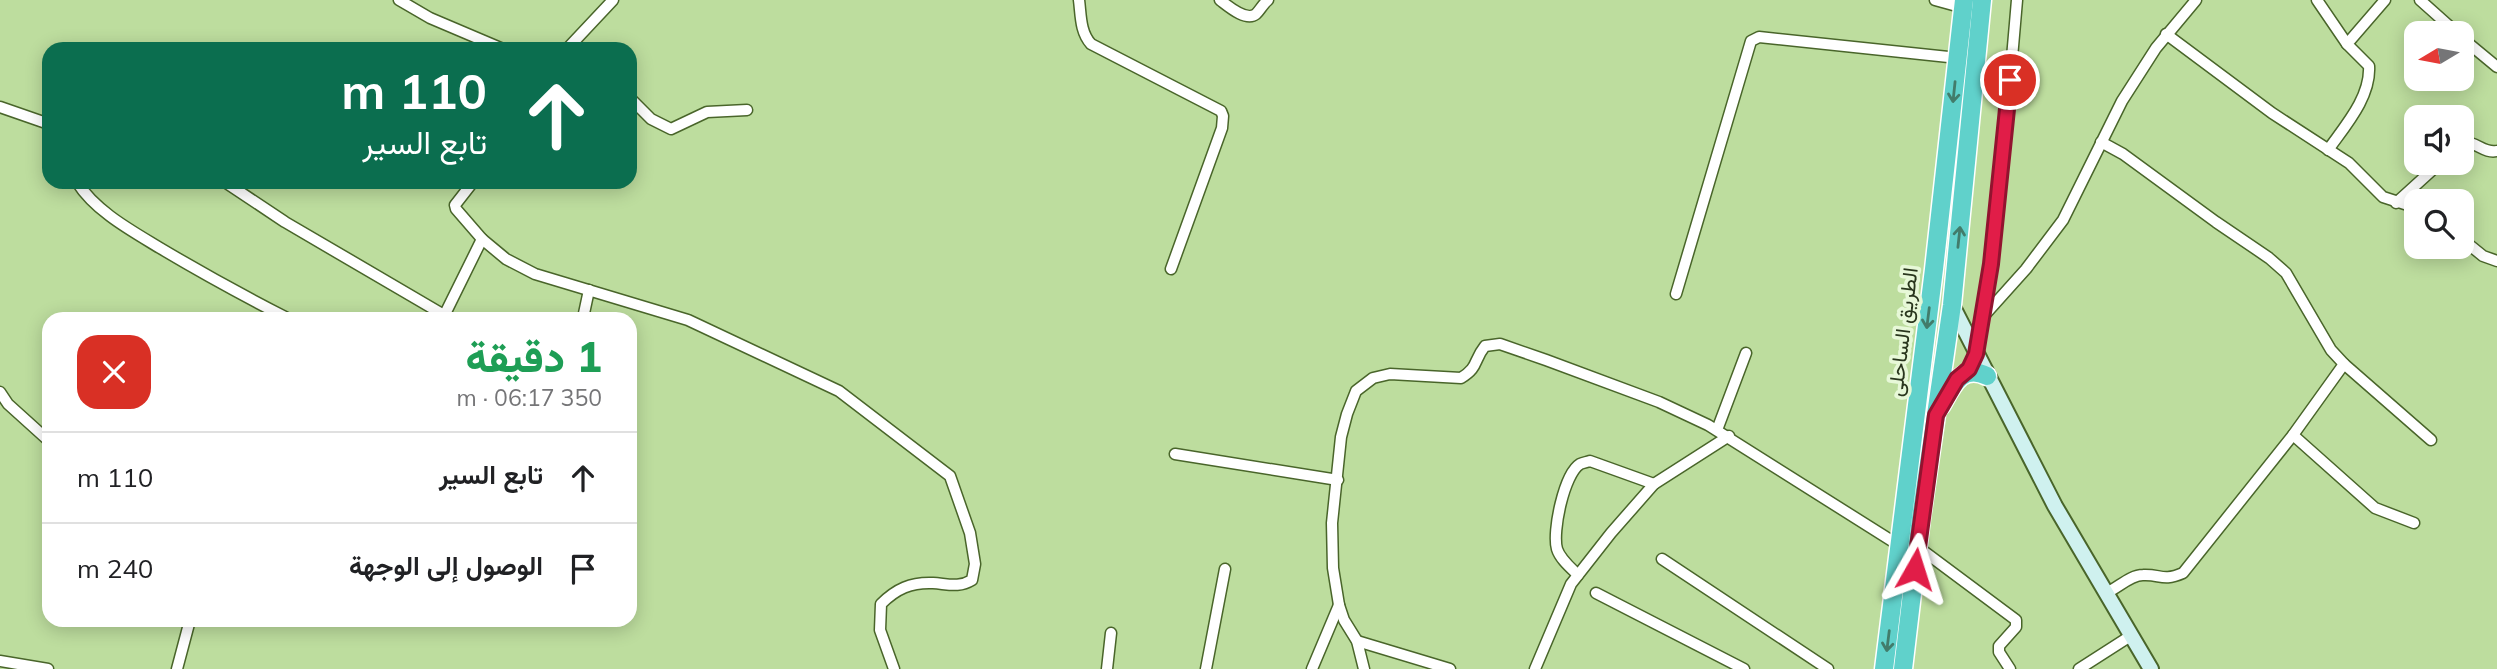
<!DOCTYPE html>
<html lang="ar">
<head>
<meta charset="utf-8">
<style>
	:root { --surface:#fff; --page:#f6f6f6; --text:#202124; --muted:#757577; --line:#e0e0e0 }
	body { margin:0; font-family:Mulish,Vazirmatn,sans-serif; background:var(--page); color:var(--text); direction:rtl; height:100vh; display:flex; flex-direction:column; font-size:26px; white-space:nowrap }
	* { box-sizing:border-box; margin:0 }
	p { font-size:23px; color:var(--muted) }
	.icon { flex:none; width:38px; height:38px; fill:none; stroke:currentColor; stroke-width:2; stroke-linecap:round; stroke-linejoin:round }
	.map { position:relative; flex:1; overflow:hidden; direction:ltr }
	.side { position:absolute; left:42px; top:312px; width:595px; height:315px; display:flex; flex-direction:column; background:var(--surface); border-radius:21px; box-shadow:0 4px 18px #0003; direction:rtl }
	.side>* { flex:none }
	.top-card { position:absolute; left:42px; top:42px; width:595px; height:147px; border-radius:21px; box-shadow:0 4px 18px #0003; direction:rtl; background:#0b6e4f; color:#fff; overflow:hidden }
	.needle { width:46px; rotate:260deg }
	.tools { position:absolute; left:2404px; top:21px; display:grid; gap:14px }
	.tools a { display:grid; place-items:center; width:70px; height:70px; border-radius:14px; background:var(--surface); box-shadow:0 4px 18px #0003; font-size:35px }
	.pin { position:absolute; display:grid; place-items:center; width:60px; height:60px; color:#fff; margin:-30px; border:4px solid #fff; border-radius:50%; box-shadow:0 2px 7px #0007 }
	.me { position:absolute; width:77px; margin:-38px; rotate:6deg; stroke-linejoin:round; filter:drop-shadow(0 0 5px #0008) }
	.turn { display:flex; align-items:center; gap:24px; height:147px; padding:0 35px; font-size:32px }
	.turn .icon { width:91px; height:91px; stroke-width:2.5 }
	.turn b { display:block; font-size:49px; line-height:60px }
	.round { display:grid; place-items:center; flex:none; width:74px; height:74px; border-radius:21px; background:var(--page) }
	.summary { display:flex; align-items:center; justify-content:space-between; height:119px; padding:0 35px }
	h1 { font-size:42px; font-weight:800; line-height:52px; color:#1e9e55 }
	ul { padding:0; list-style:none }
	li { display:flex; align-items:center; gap:21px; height:91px; padding:0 35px; border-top:2px solid var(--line) }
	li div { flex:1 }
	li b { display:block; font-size:26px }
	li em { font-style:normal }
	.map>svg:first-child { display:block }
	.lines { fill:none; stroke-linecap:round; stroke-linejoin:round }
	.street-casing { stroke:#49652a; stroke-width:13 }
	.secondary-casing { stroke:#49652a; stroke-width:18 }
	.highway-casing { stroke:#fff; stroke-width:21 }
	.street { stroke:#fff; stroke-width:10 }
	.secondary { stroke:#cff1ef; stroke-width:14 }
	.highway { stroke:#60d1cb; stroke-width:18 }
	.oneway { stroke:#427c6b }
	.route-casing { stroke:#92132f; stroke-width:18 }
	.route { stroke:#e11d48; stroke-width:12 }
	.labels { text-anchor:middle; stroke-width:7; stroke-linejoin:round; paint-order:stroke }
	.street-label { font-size:21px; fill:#29361d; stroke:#e7f8d8 }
</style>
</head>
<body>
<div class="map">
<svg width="2497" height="669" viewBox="0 0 2497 669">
	<rect width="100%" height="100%" fill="#bddd9e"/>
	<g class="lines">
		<g class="street-casing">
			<g id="street">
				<path d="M 399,0 L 430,18 L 503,49"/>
				<path d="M 1079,0 C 1081,15 1080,32 1091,44 L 1221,111 L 1223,116 L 1222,128 L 1171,269"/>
				<path d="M 1220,0 C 1228,6 1246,22 1256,14 C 1260,10 1263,4 1268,0"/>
				<path d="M 1935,0 L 1964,8"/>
				<path d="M 2317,0 L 2347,44"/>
				<path d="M 2420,0 L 2457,33"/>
				<path d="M 2166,34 L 2272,113 L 2349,163 L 2383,197 L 2417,208"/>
				<path d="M 2462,38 L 2497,67"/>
				<path d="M 567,49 L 613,0"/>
				<path d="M 630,98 L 651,119 L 671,129 L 707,112 L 747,110"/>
				<path d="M 0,107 L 49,124"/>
				<path d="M 2101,142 L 2123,154 L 2216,222 L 2269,258 L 2286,273 L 2331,350 L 2344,364 L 2293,435 L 2183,573 C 2162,582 2161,574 2143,575 C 2130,575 2118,588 2106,593"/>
				<path d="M 2462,143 C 2476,140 2483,154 2497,151"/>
				<path d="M 2328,150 C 2345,126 2371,97 2369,66 L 2347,44 L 2385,0"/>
				<path d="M 77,182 C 95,211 132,231 160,248 C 202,273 244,296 287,318"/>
				<path d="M 225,182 L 285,222 L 444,315"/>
				<path d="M 2396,203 L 2440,163"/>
				<path d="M 482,239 L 506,259 L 535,274 L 688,320 L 839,391 L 950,476 L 970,533 L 975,564 L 972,580 C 959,588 948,584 933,583 C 911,582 896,589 881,604 L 880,630 L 894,669"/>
				<path d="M 2462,239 L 2483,256 L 2497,261"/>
				<path d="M 1676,294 L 1751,41 L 1759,37 L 1958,58"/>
				<path d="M 443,318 L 482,239 L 456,209 L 455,205 L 473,182"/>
				<path d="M 583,318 L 589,290"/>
				<path d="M 1982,318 L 2026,269 L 2063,220 L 2122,101 L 2156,48 L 2196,0"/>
				<path d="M 1976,354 C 1996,236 2007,119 2017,0"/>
				<path d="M 2344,364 L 2431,440"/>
				<path d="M 0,392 L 8,404 L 49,441"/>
				<path d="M 1717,430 L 1746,353"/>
				<path d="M 2293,435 L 2375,508 L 2414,523"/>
				<path d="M 1175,454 L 1338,480"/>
				<path d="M 1918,547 L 2016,620 L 2016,627 L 1999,646 L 1999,652 L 2010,669"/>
				<path d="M 1662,559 L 1828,669"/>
				<path d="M 1578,575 C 1571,568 1560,559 1557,549 C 1552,532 1564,474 1580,464 C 1582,463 1587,462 1590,461 L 1654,484"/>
				<path d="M 1596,593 L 1744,669"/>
				<path d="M 1357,641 L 1450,669"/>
				<path d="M 0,661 L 48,669"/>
				<path d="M 177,669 L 190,620"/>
				<path d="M 1107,669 L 1111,633"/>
				<path d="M 1206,669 L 1225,569"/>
				<path d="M 1312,669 L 1339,605"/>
				<path d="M 1364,669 L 1357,641 L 1344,620 L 1339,605 L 1333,568 L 1332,523 L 1341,437 L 1347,414 L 1356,391 L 1373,378 L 1390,374 L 1461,378 C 1479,367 1473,361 1485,346 L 1500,344 L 1546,360 L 1659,402 L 1708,425 L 1900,546"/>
				<path d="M 1535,669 L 1571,584 L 1611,533 L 1654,484 L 1729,436"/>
				<path d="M 2079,669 L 2132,635"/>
			</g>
		</g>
		<g class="secondary-casing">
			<path id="secondary" d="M 1952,305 L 2055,506 L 2151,669"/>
		</g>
		<g class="highway-casing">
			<g id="highway">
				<path d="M 1941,406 C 1952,387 1961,363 1987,376"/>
				<path d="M 1884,669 L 1934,269 L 1964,0"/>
				<path d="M 1903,669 L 1921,518 L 1952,305 L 1982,0"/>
			</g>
		</g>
		<use href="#street" class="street"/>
		<use href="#secondary" class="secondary"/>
		<use href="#highway" class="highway"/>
	</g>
	<defs><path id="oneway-shaft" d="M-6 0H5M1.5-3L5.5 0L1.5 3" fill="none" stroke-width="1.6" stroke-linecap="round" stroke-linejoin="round" transform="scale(1.75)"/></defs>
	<g class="oneway">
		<use href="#oneway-shaft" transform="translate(1954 92) rotate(96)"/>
		<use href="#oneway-shaft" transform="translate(1959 237) rotate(-84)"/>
		<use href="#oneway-shaft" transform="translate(1928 318) rotate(97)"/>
		<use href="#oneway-shaft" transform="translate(1888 641) rotate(97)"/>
	</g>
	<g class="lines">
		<g class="route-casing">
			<path id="route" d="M 1915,569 L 1936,415 L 1957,379 L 1969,369 L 1976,354 L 1991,264 L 2010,80"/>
		</g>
		<use href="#route" class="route"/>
	</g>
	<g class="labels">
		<g class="street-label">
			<text transform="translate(1903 332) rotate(-83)" y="7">الطريق الساحلى</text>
		</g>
	</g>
</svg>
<div class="tools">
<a><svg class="needle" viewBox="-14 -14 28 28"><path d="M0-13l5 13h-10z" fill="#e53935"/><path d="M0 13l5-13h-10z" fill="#757577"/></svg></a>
<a><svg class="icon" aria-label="sound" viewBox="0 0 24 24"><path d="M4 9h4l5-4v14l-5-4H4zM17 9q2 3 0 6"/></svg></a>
<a><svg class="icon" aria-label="search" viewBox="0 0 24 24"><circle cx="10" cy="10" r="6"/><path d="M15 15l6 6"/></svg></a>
</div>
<div class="pin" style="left:2010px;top:80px;background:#d93025"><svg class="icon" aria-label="arrive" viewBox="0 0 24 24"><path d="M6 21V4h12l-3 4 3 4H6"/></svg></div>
<svg class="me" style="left:1915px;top:569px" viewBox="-20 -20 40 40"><path d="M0-17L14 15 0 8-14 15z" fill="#e11d48" stroke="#fff" stroke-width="4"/></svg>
<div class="top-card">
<div class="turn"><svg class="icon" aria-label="ahead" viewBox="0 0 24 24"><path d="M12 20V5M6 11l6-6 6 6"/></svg><div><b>110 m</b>تابع السير</div></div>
</div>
<section class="side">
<div class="summary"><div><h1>1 دقيقة</h1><p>350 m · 06:17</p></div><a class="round" style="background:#d93025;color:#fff"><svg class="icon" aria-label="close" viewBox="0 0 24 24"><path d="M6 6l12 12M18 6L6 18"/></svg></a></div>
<ul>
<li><svg class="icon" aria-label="ahead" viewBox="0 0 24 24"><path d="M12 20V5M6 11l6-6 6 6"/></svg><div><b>تابع السير</b></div><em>110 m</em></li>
<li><svg class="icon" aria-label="arrive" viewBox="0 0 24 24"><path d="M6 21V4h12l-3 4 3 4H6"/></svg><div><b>الوصول إلى الوجهة</b></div><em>240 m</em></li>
</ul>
</section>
</div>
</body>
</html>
